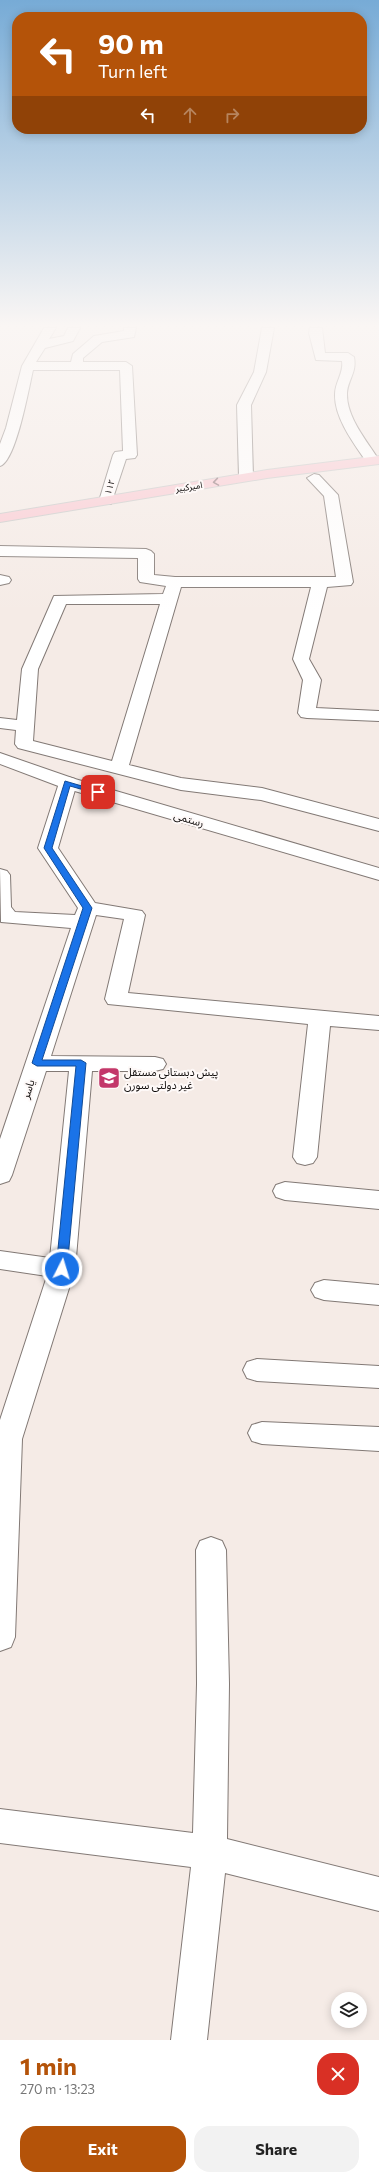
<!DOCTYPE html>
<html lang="en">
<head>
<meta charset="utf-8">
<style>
	:root { --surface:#fff; --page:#f2f2f2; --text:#222; --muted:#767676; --accent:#b45309 }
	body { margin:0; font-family:Commissioner,"Noto Sans Arabic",sans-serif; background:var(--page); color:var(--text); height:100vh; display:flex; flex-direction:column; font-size:15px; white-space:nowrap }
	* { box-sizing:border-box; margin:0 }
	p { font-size:13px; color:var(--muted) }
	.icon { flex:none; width:22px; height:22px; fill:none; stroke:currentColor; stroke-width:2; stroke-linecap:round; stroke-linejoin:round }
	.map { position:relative; height:2040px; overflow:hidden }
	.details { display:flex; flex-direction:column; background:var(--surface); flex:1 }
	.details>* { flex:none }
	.guide { position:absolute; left:12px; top:12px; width:355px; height:122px; border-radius:16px; box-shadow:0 2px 10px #0003; background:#b45309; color:#fff; overflow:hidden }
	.buttons { position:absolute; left:331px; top:1992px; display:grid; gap:8px }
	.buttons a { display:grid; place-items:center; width:36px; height:36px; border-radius:50%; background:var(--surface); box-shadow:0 2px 10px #0003; font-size:20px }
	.pin { position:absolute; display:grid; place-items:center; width:34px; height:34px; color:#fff; margin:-17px; border-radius:8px; box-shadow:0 2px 6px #0006 }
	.me { position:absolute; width:44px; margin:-22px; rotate:5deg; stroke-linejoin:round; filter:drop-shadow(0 0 3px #0008) }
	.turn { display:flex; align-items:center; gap:14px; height:84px; padding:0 20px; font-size:18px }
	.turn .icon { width:52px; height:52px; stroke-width:2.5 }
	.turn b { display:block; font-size:28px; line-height:34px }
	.lanes { display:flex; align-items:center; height:38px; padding:0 20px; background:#0003; justify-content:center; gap:20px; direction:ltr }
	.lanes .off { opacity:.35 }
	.round { display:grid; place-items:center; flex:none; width:42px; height:42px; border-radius:16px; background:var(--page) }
	.headline { display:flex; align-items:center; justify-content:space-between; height:68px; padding:0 20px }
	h1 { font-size:24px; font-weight:700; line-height:30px; color:var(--accent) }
	.button { display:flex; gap:8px; margin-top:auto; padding:8px 20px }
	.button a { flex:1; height:46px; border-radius:16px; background:var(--accent); color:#fff; font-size:16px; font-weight:700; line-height:46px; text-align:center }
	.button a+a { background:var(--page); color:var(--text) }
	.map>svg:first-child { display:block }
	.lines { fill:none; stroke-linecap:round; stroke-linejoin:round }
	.street-casing { stroke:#827975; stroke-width:2 }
	.secondary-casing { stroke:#827975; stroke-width:2 }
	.primary-casing { stroke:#cacac9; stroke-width:2 }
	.street { fill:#fff; fill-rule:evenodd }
	.secondary { fill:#fff; fill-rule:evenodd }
	.primary { fill:#facbd3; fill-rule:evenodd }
	.oneway { stroke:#907579 }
	.route { fill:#1a73e8; stroke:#114b97 }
	.labels { text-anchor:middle; stroke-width:4; stroke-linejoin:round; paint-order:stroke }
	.far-street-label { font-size:9px; fill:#0f0c0b; stroke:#fef9f8 }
	.street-label { font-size:11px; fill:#0f0c0b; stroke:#fef9f8 }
	.poi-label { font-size:11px; fill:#0f0c0b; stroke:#fef9f8; text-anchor:start }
</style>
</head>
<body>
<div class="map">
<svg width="379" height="2040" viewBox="0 0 379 2040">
	<rect width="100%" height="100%" fill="#f5ebe6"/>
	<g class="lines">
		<g class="street-casing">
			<g id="street">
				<path d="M 44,328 L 56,328 L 49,339 L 64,336 L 68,328 L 80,328 L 73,341 L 45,348 L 36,362 L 71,362 L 73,354 L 94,336 L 124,331 L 124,328 L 136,328 L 134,337 L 102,342 L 83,358 L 83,362 L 126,362 L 132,366 L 137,455 L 135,458 L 126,459 L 111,504 L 101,504 L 99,501 L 113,455 L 115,452 L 123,451 L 120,370 L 33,370 C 29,387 16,462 0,466 L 0,444 L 6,428 L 22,366 Z"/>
				<path d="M 262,328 L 274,328 L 266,372 L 251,405 L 253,477 L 246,481 L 239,477 L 237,405 L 254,372 Z"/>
				<path d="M 310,328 L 322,328 L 325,353 L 348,353 L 354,357 C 357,373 348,379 347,393 C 346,417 367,441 379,460 L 378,464 L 368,464 C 355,445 334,418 335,394 C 335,382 344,373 342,361 L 316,360 L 309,333 Z"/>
				<path d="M 314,474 L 319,475 L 338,495 L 353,582 L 351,585 L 327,587 L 309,659 L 321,680 L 316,708 L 379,711 L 379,721 L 307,718 L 301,717 L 298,713 L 303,680 L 293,659 L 311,587 L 181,587 L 129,765 L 181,778 L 262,788 L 379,819 L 379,831 L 261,800 L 181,790 L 18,748 L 15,744 L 16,730 L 0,728 L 0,718 L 17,720 L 22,669 L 54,596 L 163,594 L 166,586 L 140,582 L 138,579 L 138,558 L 0,556 L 0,546 L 146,549 L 151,551 L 154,554 L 154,575 L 175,577 L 336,577 L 324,496 L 307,478 ZM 66,604 L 160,604 L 112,761 L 33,741 L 38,669 Z"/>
				<path d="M 0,575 L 9,577 L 11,580 L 9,583 L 0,585 Z"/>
				<path d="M 68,777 L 75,779 L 77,783 L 58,848 L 95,903 L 142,911 L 145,915 L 128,993 L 379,1016 L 379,1030 L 330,1026 L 317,1157 L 313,1163 L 305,1165 L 297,1163 L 293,1157 L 308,1024 L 108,1004 L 105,999 L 124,919 L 96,915 L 51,1056 L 155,1057 L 163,1059 L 166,1064 L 163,1069 L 155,1071 L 92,1071 L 75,1269 L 22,1439 L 15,1637 L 11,1647 L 0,1651 L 0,1420 L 47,1276 L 0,1269 L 0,1251 L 50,1258 L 69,1071 L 46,1071 L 12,1175 L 9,1181 L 0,1184 L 0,1139 L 71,928 L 1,922 L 0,869 L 7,871 L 10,875 L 11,907 L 15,912 L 75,915 L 78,908 L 38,848 L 59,783 L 61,779 Z"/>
				<path d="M 285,1182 L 379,1191 L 379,1209 L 285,1200 L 276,1197 L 273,1191 L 276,1185 Z"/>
				<path d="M 324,1280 L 379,1285 L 379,1305 L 324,1300 L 315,1297 L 311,1290 L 315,1283 Z"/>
				<path d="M 257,1359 L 379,1366 L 379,1388 L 257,1381 L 247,1378 L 243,1370 L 247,1362 Z"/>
				<path d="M 262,1422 L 379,1427 L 379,1451 L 262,1444 L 252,1441 L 248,1433 L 252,1425 Z"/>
				<path d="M 211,1537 L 222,1541 L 226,1550 L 229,1684 L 227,1839 L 379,1877 L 379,1911 L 225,1873 L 207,2040 L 171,2040 L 191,1867 L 0,1843 L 0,1809 L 193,1833 L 197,1684 L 196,1550 L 200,1541 Z"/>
			</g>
		</g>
		<g class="secondary-casing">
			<path id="secondary" d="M 0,753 L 75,779 L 379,868 L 379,880 L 61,787 L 0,764 Z"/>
		</g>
		<g class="primary-casing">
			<path id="primary" d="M 379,456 L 379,464 L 267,478 L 0,522 L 0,514 L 267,470 Z"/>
		</g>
		<use href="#street" class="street"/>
		<use href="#secondary" class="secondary"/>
		<use href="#primary" class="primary"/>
	</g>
	<defs><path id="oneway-chevron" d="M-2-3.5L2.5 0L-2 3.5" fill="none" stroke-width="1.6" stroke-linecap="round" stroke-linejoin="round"/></defs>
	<use class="oneway" href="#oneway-chevron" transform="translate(216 482) rotate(171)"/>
	<linearGradient id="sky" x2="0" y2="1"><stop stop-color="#77abd6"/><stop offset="0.53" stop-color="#faf6f4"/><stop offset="1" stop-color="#faf6f4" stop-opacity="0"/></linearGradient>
	<rect width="379" height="614" fill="url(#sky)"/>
	<path class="route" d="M 65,781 L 102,792 L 98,794 L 70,786 L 52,848 L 92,908 L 42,1060 L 81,1060 L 86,1063 L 67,1269 L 62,1273 L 56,1269 L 76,1066 L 37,1066 L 32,1063 L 83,908 L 44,848 Z"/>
	<defs>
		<g id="school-square" transform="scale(1.15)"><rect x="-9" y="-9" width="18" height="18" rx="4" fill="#c3376a" stroke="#fef9f8"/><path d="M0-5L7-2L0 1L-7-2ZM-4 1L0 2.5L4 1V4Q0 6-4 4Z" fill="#fff"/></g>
	</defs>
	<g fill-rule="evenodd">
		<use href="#school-square" x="109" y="1078"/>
	</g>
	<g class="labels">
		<g class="far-street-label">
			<text transform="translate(110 487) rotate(-73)" y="3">۱۱۲</text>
			<text transform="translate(189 487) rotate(-9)" y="3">امیرکبیر</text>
		</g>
		<g class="street-label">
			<text transform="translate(189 819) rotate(16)" y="4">رستمی</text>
			<text transform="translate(28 1089) rotate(-72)" y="4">یاسر</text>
		</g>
		<g class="poi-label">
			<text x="124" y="1076">پیش دبستانی مستقل<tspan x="124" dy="13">غیر دولتی سورن</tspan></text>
		</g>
	</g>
</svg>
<div class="buttons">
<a><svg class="icon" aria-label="layers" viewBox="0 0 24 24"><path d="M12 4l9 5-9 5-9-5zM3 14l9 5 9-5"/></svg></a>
</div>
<div class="pin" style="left:98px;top:792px;background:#d93025"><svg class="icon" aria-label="arrive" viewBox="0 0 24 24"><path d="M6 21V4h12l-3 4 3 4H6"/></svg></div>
<svg class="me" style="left:62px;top:1269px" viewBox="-20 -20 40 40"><circle r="17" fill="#1a73e8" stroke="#fff" stroke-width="3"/><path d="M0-11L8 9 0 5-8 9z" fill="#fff"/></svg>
<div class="guide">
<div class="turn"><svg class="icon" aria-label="left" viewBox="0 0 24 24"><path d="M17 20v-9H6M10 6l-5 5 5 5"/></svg><div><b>90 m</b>Turn left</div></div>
<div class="lanes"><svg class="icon" aria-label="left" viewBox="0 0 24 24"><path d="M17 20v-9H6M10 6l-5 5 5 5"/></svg><svg class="icon off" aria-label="ahead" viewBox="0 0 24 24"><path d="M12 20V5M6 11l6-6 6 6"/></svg><svg class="icon off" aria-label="right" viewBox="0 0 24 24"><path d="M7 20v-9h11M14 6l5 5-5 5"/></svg></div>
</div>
</div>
<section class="details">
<div class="headline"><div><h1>1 min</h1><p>270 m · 13:23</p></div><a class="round" style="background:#d93025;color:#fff"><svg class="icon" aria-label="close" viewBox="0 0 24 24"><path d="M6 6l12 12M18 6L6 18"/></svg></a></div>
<div class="button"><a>Exit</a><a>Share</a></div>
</section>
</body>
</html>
